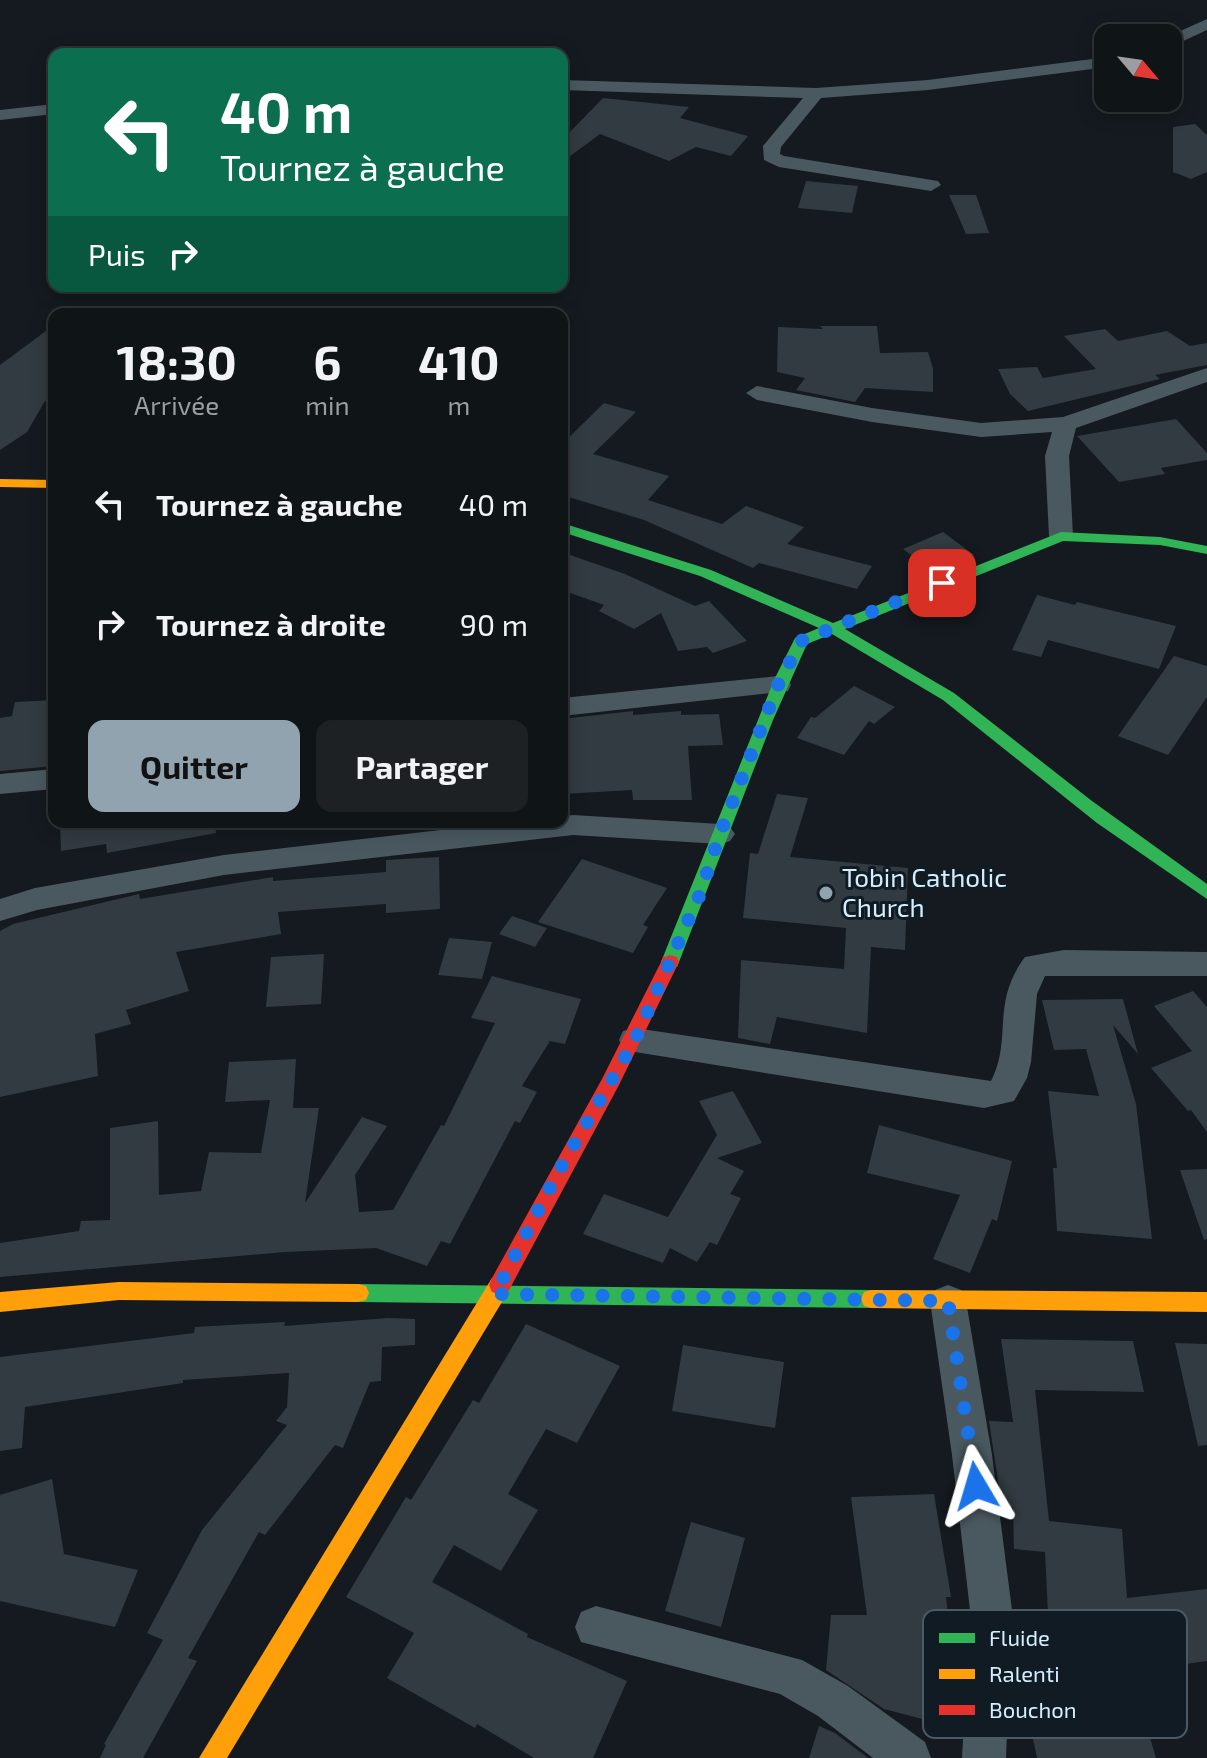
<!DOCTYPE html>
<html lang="fr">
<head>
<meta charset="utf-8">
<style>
	:root { --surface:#0f1417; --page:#1d2124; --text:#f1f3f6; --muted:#9b9ea1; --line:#2f3336; --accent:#91a3af }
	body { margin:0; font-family:"Exo 2",sans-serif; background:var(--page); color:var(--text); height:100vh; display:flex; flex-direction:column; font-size:30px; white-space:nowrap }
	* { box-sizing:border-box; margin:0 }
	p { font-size:26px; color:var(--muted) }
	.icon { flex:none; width:44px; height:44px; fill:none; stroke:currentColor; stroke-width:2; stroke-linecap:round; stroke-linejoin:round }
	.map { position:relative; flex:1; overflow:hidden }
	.panel { position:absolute; left:48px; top:308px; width:520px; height:520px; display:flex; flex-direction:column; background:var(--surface); border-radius:16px; box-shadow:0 4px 20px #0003,0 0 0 2px var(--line) }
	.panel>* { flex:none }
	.hud { position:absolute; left:48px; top:48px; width:520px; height:244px; border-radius:16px; box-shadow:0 4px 20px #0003,0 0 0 2px var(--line); background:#0b6e4f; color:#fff; overflow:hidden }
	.needle { width:52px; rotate:119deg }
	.fabs { position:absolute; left:1094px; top:24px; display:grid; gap:16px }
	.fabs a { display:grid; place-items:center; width:88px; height:88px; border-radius:16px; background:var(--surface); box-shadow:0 4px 20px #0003,0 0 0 2px var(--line); font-size:40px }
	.pin { position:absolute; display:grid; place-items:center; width:68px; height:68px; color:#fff; margin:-34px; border-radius:16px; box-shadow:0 4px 12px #0006 }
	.me { position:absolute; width:88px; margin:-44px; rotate:353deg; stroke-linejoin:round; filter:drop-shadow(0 0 6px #0008) }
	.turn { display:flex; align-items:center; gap:28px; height:168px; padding:0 40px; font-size:36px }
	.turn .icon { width:104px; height:104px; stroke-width:2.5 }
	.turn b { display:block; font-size:56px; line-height:68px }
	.then { display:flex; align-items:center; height:76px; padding:0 40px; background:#0003; gap:16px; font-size:30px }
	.eta { display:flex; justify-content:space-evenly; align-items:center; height:136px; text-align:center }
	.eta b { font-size:48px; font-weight:700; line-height:56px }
	.button { display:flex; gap:16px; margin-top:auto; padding:16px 40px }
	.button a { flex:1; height:92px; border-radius:16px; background:var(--accent); color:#111; font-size:32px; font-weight:700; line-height:92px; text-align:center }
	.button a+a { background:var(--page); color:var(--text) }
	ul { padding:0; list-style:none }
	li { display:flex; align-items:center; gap:24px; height:120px; padding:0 40px }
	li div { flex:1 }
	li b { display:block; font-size:30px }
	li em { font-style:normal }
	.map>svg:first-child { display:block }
	.building { fill:#323b41 }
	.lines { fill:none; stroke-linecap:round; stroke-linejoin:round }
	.street { fill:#4a5960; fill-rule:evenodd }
	.fast { fill:#30b455; fill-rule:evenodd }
	.slow { fill:#ff9f0a; fill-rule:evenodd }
	.jam { fill:#e5322d; fill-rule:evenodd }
	.route { stroke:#1a73e8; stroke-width:14; stroke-dasharray:0 25.2 }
	.poi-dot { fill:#91a3af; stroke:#101b24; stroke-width:3 }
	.labels { text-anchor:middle; stroke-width:6; stroke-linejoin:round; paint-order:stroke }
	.poi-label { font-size:26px; fill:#d5edfd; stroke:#101b24; text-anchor:start }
	.key { fill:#101b24; stroke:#4b5a65; stroke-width:2 }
	.key-label { font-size:22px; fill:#d5edfd }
</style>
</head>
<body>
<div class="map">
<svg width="1207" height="1758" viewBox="0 0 1207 1758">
	<rect width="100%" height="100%" fill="#141a1f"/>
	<g class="building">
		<path d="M 603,98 L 689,107 L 680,118 L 748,136 L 731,156 L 696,147 L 669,161 L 600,134 L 562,162 L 562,140 Z"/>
		<path d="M 1195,124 L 1207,135 L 1207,172 L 1191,179 L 1173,172 L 1173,127 Z"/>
		<path d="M 806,181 L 858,186 L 852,213 L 798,208 Z"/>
		<path d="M 949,195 L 976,195 L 989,233 L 966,234 Z"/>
		<path d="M 54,325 L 54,401 L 45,401 L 27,432 L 0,450 L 0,365 Z"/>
		<path d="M 820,326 L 877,326 L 880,353 L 928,352 L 933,368 L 933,392 L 865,388 L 855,402 L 796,390 L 805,378 L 777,372 L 778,327 L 823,329 Z"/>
		<path d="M 1105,329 L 1118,341 L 1167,331 L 1190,346 L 1207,343 L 1207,365 L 1155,375 L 1160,379 L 1028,411 L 1010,394 L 998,369 L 1037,367 L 1043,378 L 1096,369 L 1064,336 Z"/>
		<path d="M 604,403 L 636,412 L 593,454 L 669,476 L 648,500 L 722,524 L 746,506 L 804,527 L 787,544 L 872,566 L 857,589 L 759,563 L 753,568 L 644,520 L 562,495 L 562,444 Z"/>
		<path d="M 1176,419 L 1207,453 L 1207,460 L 1161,468 L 1165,474 L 1119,482 L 1077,436 Z"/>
		<path d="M 943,532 L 974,555 L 934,572 L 903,549 Z"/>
		<path d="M 570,555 L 625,574 L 695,606 L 709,601 L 747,641 L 713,653 L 707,647 L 678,651 L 661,613 L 634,629 L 599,611 L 604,605 L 562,590 L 562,562 Z"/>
		<path d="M 1037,595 L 1075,605 L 1077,602 L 1176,626 L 1159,669 L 1048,640 L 1041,657 L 1012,650 Z"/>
		<path d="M 1174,656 L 1207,666 L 1207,697 L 1168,755 L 1118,736 Z"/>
		<path d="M 854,686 L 895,707 L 874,724 L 869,721 L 844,755 L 797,738 L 811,717 L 815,718 Z"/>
		<path d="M 54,700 L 53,766 L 0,771 L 0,718 L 12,716 L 15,702 Z"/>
		<path d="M 633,711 L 633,715 L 681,711 L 681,715 L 719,714 L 723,745 L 688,746 L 692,800 L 633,800 L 632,790 L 562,794 L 562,719 Z"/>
		<path d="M 777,794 L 808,798 L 790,857 L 908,868 L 905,950 L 871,947 L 867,1033 L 777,1017 L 770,1044 L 738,1038 L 741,960 L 844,969 L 846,928 L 743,918 L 750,853 L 758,854 Z"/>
		<path d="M 60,822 L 215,822 L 216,833 L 107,853 L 106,844 L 61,851 Z"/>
		<path d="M 439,857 L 440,909 L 386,913 L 386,904 L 278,912 L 281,934 L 176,952 L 189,991 L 126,1010 L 131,1024 L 95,1034 L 98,1076 L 0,1097 L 0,931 L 13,924 L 139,894 L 140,899 L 273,877 L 273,881 L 386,872 L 386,860 Z"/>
		<path d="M 582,859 L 667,888 L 643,925 L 648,927 L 633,953 L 538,922 Z"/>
		<path d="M 512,916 L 547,928 L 535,947 L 499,934 Z"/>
		<path d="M 449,938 L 492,942 L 482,979 L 438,975 Z"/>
		<path d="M 324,954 L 321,1004 L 266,1007 L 271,957 Z"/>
		<path d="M 492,976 L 581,999 L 565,1044 L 550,1041 L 522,1086 L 537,1092 L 520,1123 L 515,1121 L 450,1244 L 441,1241 L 427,1266 L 376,1248 L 285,1252 L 0,1277 L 0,1243 L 79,1231 L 81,1221 L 110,1220 L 110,1128 L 158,1121 L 159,1195 L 201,1191 L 209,1152 L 261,1153 L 270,1100 L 225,1102 L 229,1062 L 296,1059 L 293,1108 L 319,1108 L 305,1203 L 362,1117 L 387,1126 L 355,1175 L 359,1212 L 393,1210 L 441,1125 L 444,1126 L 495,1023 L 471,1018 Z"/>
		<path d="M 1193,991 L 1207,1007 L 1207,1132 L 1191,1110 L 1188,1111 L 1151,1068 L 1192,1051 L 1154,1006 Z"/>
		<path d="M 1123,999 L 1138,1054 L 1113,1025 L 1136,1104 L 1152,1239 L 1057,1231 L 1053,1168 L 1057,1168 L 1048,1091 L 1099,1096 L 1086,1049 L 1054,1050 L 1042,1000 Z"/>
		<path d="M 733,1091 L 762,1143 L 717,1158 L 744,1171 L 730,1194 L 741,1198 L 717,1245 L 710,1242 L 697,1262 L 670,1248 L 663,1263 L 583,1234 L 604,1194 L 668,1217 L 717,1135 L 699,1101 Z"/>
		<path d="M 879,1125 L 1012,1161 L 997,1221 L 992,1219 L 970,1273 L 933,1259 L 960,1195 L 867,1173 Z"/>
		<path d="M 1207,1169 L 1207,1239 L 1204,1240 L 1180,1170 Z"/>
		<path d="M 388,1318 L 415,1319 L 415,1345 L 382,1347 L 381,1381 L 370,1382 L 343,1448 L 335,1445 L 265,1535 L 259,1532 L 188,1658 L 197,1661 L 143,1758 L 100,1758 L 106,1745 L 104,1744 L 163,1640 L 147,1633 L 202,1530 L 287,1425 L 276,1421 L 287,1407 L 289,1373 L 183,1380 L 183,1383 L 25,1407 L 22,1448 L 0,1451 L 0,1357 L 194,1333 L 195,1327 L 285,1322 L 284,1326 Z"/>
		<path d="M 526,1324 L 620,1366 L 577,1443 L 546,1429 L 508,1494 L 538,1510 L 501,1571 L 454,1545 L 432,1582 L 528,1634 L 527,1637 L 627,1681 L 593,1758 L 534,1758 L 477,1724 L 475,1728 L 387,1678 L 414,1633 L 346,1597 L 406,1497 L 411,1500 L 473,1400 L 479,1403 Z"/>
		<path d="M 1001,1339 L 1133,1341 L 1144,1392 L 1035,1390 L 1049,1521 L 1122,1529 L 1127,1598 L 1207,1589 L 1207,1661 L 1157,1668 L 1050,1655 L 1045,1552 L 1014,1549 L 1013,1508 L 1002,1508 L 989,1421 L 1013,1422 Z"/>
		<path d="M 1175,1343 L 1207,1344 L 1207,1445 L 1198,1446 Z"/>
		<path d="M 683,1345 L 784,1362 L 775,1428 L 672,1411 Z"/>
		<path d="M 52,1479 L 64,1554 L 138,1570 L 115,1627 L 0,1601 L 0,1495 Z"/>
		<path d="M 934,1494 L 951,1597 L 946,1597 L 961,1729 L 884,1709 L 826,1670 L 831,1615 L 867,1615 L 851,1497 Z"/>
		<path d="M 691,1522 L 745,1538 L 721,1627 L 665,1611 Z"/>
		<path d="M 1081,1711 L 1084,1724 L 1144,1717 L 1156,1758 L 1037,1758 L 1028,1715 Z"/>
		<path d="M 819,1726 L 835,1733 L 868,1758 L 809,1758 Z"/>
	</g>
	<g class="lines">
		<g class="street">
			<path d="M 1207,19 L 1207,30 L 1168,48 L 1168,38 L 1165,38 Z"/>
			<path d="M 1108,57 L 1108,67 L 928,90 L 821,98 L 781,147 L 780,154 L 784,156 L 938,181 L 941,185 L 931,191 L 779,167 L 764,160 L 763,146 L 803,98 L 562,90 L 562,80 L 816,88 L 928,80 Z"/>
			<path d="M 54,104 L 54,114 L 0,120 L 0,110 Z"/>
			<path d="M 1207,368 L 1207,382 L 1076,428 L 1069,456 L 1073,536 L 1070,541 L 1052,541 L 1049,536 L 1045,456 L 1052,432 L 981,437 L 872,422 L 757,400 L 746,393 L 757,386 L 872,408 L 981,423 L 1063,417 Z"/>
			<path d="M 778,676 L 788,679 L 791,685 L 788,691 L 562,716 L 562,698 Z"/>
			<path d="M 54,769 L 54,789 L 0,794 L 0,774 Z"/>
			<path d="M 573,815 L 720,824 L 730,827 L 735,834 L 730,841 L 720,844 L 573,835 L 224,875 L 37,910 L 0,921 L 0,899 L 35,888 L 224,855 L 511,822 L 562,822 L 562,816 Z"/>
			<path d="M 1064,950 L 1207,952 L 1207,976 L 1045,976 L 1037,994 L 1031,1062 L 1027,1078 L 1014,1101 L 984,1108 L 635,1052 L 623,1049 L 619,1040 L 623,1031 L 635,1028 L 991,1081 C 1013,1038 990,1004 1025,957 Z"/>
			<path d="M 948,1285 L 961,1290 L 966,1301 L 992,1455 L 1012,1610 L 1006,1758 L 962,1758 L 970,1610 L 952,1455 L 930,1301 L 935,1290 Z"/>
			<path d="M 596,1606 L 802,1660 L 848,1686 L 925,1742 L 931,1758 L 873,1758 L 818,1716 L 780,1694 L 581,1642 L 575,1627 L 581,1612 Z"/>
		</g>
		<g class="fast">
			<path d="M 562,523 L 711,570 L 833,623 L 1061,532 L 1160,537 L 1207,546 L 1207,554 L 1160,545 L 1063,541 L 845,629 L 954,693 L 1092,801 L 1207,884 L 1207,899 L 1097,823 L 943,700 L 832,634 L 807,644 L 773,720 L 679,962 L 677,967 L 663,967 L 661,962 L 774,680 L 795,638 L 819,628 L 700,576 L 562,532 Z"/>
			<path d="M 358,1284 L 872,1290 L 880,1292 L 883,1299 L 880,1306 L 872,1308 L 358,1302 L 350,1300 L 347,1293 L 350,1286 Z"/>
		</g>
		<g class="slow">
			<path d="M 0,479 L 54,480 L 54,488 L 0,487 Z"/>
			<path d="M 500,1276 L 508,1278 L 511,1285 L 508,1292 L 227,1758 L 199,1758 L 492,1278 Z"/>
			<path d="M 119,1282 L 358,1284 L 366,1286 L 369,1293 L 366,1300 L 358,1302 L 119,1300 L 0,1312 L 0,1292 Z"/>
			<path d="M 872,1290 L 1207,1292 L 1207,1312 L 872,1308 L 864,1306 L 861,1299 L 864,1292 Z"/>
		</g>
		<path class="jam" d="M 670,955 L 677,957 L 679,962 L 619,1085 L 508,1292 L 500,1294 L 492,1292 L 489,1285 L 492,1278 L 602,1079 L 661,962 L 663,957 Z"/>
	</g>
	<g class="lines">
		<path class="route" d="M 942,583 L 801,641 L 778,685 L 720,834 L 700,894 L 635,1040 L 557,1174 L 495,1294 L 948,1301 L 976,1486"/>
	</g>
	<circle class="poi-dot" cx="826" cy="893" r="8"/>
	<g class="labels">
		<g class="poi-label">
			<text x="842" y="887">Tobin Catholic<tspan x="842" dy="30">Church</tspan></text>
		</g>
	</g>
	<rect x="923" y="1610" width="264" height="128" rx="12" class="key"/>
	<rect x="939" y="1633" width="36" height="10" fill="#30b455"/>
	<rect x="939" y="1669" width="36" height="10" fill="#ff9f0a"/>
	<rect x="939" y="1705" width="36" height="10" fill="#e5322d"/>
	<g class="key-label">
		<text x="989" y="1646">Fluide</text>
		<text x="989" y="1682">Ralenti</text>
		<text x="989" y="1718">Bouchon</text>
	</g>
</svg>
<div class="fabs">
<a><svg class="needle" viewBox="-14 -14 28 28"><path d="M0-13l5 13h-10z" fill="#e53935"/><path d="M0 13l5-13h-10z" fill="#9b9ea1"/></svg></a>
</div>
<div class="pin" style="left:942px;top:583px;background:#d93025"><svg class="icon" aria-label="arrive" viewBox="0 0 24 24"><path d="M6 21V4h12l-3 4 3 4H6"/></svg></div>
<svg class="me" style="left:976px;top:1486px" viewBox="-20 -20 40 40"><path d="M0-17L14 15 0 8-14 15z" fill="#1a73e8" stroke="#fff" stroke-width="4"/></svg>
<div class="hud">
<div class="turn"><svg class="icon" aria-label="left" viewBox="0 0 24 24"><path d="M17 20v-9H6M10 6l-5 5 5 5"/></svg><div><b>40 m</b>Tournez à gauche</div></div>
<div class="then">Puis<svg class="icon" aria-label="right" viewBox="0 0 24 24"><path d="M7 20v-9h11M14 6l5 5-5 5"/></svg></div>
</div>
<section class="panel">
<div class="eta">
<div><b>18:30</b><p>Arrivée</p></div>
<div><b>6</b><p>min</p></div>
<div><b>410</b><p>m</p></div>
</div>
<ul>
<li><svg class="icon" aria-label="left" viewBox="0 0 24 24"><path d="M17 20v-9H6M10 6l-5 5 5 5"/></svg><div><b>Tournez à gauche</b></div><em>40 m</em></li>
<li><svg class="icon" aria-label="right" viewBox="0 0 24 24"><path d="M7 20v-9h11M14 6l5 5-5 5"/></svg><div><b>Tournez à droite</b></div><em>90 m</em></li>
</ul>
<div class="button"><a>Quitter</a><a>Partager</a></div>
</section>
</div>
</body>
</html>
